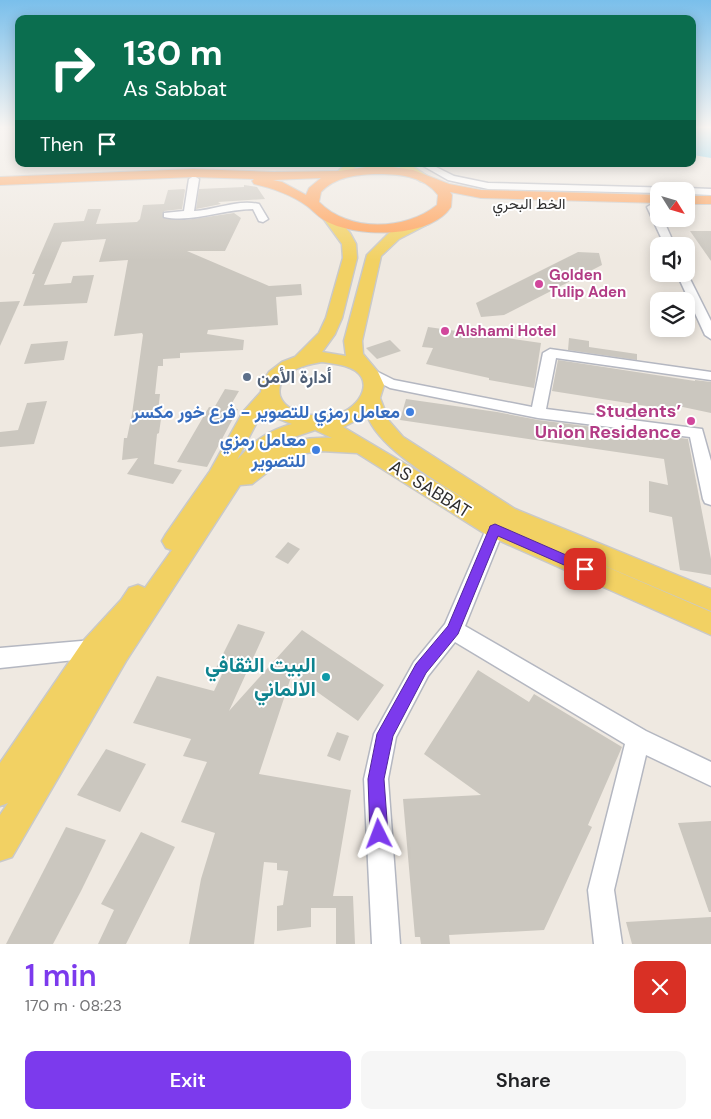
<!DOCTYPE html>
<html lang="en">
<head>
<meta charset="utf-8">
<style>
	:root { --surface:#fff; --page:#f6f6f6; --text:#202124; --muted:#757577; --accent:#7c3aed }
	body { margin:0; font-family:"DM Sans",Vazirmatn,sans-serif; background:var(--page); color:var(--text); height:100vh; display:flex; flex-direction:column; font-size:19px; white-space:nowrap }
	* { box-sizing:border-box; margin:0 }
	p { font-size:16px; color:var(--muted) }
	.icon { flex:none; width:28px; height:28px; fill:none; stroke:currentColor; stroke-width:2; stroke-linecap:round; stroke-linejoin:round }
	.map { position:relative; height:944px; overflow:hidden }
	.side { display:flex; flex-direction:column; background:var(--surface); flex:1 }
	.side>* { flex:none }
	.guide { position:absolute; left:15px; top:15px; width:681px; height:152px; border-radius:10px; box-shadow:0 2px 12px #0003; background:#0b6e4f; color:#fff; overflow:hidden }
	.needle { width:32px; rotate:127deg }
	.tools { position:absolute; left:650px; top:182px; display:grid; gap:10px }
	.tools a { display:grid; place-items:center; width:45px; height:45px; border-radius:10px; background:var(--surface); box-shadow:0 2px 12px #0003; font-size:25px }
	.pin { position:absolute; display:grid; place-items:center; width:42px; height:42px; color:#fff; margin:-21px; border-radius:10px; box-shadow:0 2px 8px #0006 }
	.me { position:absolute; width:55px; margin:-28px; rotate:357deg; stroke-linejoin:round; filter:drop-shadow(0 0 4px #0008) }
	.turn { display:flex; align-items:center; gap:18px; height:105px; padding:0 25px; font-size:22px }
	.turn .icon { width:65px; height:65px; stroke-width:2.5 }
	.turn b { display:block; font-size:35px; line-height:42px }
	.then { display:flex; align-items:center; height:48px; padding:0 25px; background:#0003; gap:10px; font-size:19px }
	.round { display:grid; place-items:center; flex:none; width:52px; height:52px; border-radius:10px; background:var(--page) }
	.summary { display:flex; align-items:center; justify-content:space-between; height:85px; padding:0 25px }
	h1 { font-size:30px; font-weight:600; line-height:38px; color:var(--accent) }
	.action { display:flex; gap:10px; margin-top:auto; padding:10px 25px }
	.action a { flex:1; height:58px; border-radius:10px; background:var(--accent); color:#fff; font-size:20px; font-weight:600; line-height:58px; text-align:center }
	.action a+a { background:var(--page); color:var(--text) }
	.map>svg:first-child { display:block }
	.water { fill:#75cff0 }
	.building { fill:#cbc7bf }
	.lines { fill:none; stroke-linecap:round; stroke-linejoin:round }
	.minor-casing { stroke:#b4b7c1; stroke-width:3 }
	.major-casing { stroke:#c9c9c9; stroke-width:3 }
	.highway-casing { stroke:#c9c9c9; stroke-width:2 }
	.minor { fill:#fff; fill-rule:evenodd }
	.major { fill:#f2d163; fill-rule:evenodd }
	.highway { fill:#ffa35c; fill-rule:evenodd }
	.route { fill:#7c3aed; stroke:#51269a }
	.hotel-dot { fill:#d1479c; stroke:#fff; stroke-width:2 }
	.service-dot { fill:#5c6f8a; stroke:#fff; stroke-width:2 }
	.shop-dot { fill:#3f7fe0; stroke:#fff; stroke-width:2 }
	.culture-dot { fill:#0f9aa8; stroke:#fff; stroke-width:2 }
	.labels { text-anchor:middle; stroke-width:4; stroke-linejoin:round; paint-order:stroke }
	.far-street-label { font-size:15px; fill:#2e2e2e; stroke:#fff }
	.far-hotel-label { font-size:15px; font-weight:bold; fill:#b23c85; stroke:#fff; text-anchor:start }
	.service-label { font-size:18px; font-weight:bold; fill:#4e5e75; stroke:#fff; text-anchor:start }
	.hotel-label { font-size:18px; font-weight:bold; fill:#b23c85; stroke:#fff; text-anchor:end }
	.shop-label { font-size:18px; font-weight:bold; fill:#366cbe; stroke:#fff; text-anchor:end }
	.street-label { font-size:18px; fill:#2e2e2e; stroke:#fff }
	.near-culture-label { font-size:21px; font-weight:bold; fill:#0d838f; stroke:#fff; text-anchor:end }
</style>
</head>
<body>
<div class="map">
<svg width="711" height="944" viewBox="0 0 711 944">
	<rect width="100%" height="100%" fill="#efe9e1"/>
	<path class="water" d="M 693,127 L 711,127 L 711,158 L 693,155 Z"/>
	<g class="building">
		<path d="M 244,185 L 257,187 L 265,199 L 218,202 L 221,204 L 196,209 L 199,189 L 244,187 Z"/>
		<path d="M 184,189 L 185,190 L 182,209 L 164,211 L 163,218 L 186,220 L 234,213 L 241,218 L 225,251 L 187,251 L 269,286 L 301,284 L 302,295 L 276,297 L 278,325 L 208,330 L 207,334 L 244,340 L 243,350 L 180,353 L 180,358 L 163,359 L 163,366 L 158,366 L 155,394 L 160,394 L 158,412 L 162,412 L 159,433 L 157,434 L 154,464 L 182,470 L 173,484 L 127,474 L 138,458 L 122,460 L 124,438 L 127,438 L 132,414 L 143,335 L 142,333 L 114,336 L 128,260 L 99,262 L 106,239 L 62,242 L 44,285 L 71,283 L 73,276 L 94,275 L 87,303 L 23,306 L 35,274 L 32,274 L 54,223 L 84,221 L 88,209 L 101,209 L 96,224 L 137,222 L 140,219 L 143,205 L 164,204 L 168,190 Z"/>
		<path d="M 690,231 L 711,231 L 711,261 Z"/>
		<path d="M 578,252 L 599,253 L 602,265 L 504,315 L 481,317 L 476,303 Z"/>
		<path d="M 20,301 L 0,346 L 0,302 Z"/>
		<path d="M 428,327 L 541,343 L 534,388 L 489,380 L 489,378 L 426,364 L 433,348 L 422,347 Z"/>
		<path d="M 569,338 L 589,341 L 589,347 L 637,354 L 637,360 L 568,350 Z"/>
		<path d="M 390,340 L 401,351 L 377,359 L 366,348 Z"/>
		<path d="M 68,341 L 64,360 L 24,364 L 31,344 Z"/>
		<path d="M 558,360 L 695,381 L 695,380 L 711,382 L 711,413 L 678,406 L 678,411 L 552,391 Z"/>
		<path d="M 225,389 L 239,391 L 229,408 L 238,409 L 207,467 L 177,462 L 209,407 L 214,408 Z"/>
		<path d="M 406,399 L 497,412 L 538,420 L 688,439 L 711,559 L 711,575 L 680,570 L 672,517 L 649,512 L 649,481 L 668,485 L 664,459 L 400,420 Z"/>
		<path d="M 47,401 L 34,444 L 0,447 L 0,432 L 18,430 L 27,403 Z"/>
		<path d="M 288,542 L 300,549 L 288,564 L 275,557 Z"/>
		<path d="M 238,624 L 265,632 L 229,711 L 302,630 L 384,685 L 358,721 L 292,674 L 259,774 L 351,790 L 333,896 L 353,896 L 355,944 L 336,944 L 336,908 L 311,908 L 311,927 L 277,931 L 277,906 L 283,905 L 288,871 L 277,870 L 277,863 L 264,862 L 254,944 L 189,944 L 201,879 L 215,833 L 181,822 L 207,762 L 183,756 L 191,739 L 133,723 L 157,676 L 214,691 L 224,670 L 216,668 Z"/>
		<path d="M 478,670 L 529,702 L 534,694 L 622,747 L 588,825 L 592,827 L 544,930 L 449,935 L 450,944 L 421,944 L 420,937 L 415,937 L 403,799 L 481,795 L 424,754 Z"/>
		<path d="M 337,732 L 349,736 L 340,761 L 327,756 Z"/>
		<path d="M 106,749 L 146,764 L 120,812 L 77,795 Z"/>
		<path d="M 711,821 L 711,912 L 709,912 L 678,823 Z"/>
		<path d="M 66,827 L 106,840 L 81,891 L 53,944 L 6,944 Z"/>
		<path d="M 141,832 L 175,847 L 126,944 L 98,944 L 114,910 L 101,904 Z"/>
		<path d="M 711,917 L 711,944 L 632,944 L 626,922 Z"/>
	</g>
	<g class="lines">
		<g class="minor-casing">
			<g id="minor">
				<path d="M 420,164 L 430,164 L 454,176 L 488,183 L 676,188 L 681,191 L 659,191 L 659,193 L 488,189 L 448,180 Z"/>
				<path d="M 194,176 L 199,179 L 194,211 C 215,210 238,199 259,204 L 268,219 L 263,222 L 259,221 L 253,209 C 223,209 193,223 164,217 L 164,213 L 184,211 L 189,179 Z"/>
				<path d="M 686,188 L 711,189 L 711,195 L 686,194 L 686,191 L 681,191 Z"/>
				<path d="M 652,204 L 657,207 L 659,219 L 663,219 L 675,246 L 665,246 L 647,207 Z"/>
				<path d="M 686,271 L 711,321 L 711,339 L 705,335 L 677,274 L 686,274 Z"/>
				<path d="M 550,349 L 711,372 L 711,380 L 556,358 L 546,409 L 702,429 L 711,461 L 711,505 L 705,503 L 703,499 L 690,437 L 538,418 L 390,388 L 361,373 L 359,370 L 366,366 L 394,380 L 532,407 L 543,353 Z"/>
				<path d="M 495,522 L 501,524 L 504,529 L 465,626 L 646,731 L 711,762 L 711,786 L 646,755 L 614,890 L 622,944 L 594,944 L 588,890 L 625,744 L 455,642 L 428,676 L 396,737 L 388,779 L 400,944 L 372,944 L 364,779 L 374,734 L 414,662 L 445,624 L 486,529 L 489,524 Z"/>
				<path d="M 93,640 L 100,642 L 103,649 L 100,656 L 93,658 L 0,668 L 0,648 Z"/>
			</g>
		</g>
		<g class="major-casing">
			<g id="major">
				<path d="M 346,164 L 359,164 L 344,178 L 336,178 L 334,175 Z"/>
				<path d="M 395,164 L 409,164 L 430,178 L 424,182 L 420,181 Z"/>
				<path d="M 330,214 L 335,215 L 350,233 L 356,244 L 357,258 L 342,318 L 335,334 L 322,352 L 346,356 L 344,341 L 367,255 L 389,233 L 418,218 L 428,218 L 430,221 L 428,224 L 399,239 L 381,256 L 362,341 L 363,354 L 378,372 L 384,385 L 380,398 L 389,421 L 403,437 L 515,509 L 711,589 L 711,611 L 570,551 L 711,612 L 711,635 L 487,535 L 357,453 L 321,451 L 299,454 L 278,464 L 252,484 L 240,485 L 126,661 L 12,857 L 0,861 L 0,815 L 8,803 L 0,806 L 0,763 L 84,640 L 121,600 L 129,588 L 138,585 L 145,588 L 172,550 L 166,548 L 162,541 L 166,534 L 210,471 L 243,412 L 261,392 L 262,383 L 269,372 L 282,362 L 295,357 L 319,333 L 326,318 L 343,258 L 342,244 L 323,218 ZM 322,362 C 330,363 338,364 345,366 C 379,376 361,409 335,415 C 324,417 315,416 304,414 C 294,411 284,407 280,396 C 275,372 303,365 322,362 ZM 268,408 L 277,418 L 292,424 C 267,431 254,441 237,460 L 258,420 ZM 367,415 C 380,452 448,487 481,509 L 343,427 ZM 315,430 L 332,438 C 311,437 290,440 270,450 L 291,438 Z"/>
			</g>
		</g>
		<g class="highway-casing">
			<g id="highway">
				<path d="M 366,167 L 393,167 L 413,170 L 449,184 L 481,190 L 659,195 L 659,203 L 481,198 L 450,192 L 452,195 L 451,207 C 430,238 363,237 332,224 C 321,220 316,213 307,206 C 292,195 272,188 254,184 L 252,181 L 254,179 L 193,177 L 0,185 L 0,177 L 193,169 L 273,172 L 339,171 ZM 374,174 C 397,174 423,175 438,195 L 437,205 C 405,231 348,232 319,202 L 321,192 C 335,177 355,175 374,174 ZM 321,178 L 309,188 L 306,195 L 282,182 L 273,180 Z"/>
				<rect x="686" y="196" width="25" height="8"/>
			</g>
		</g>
		<use href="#minor" class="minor"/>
		<use href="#major" class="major"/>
		<use href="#highway" class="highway"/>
	</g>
	<linearGradient id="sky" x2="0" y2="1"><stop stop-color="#7abfeb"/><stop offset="0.49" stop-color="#f8f5f2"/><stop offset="1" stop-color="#f8f5f2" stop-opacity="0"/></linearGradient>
	<rect width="711" height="260" fill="url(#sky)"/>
	<path class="route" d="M 495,524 L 589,565 L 591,569 L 589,572 L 585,574 L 580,572 L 498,536 L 458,634 L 426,673 L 393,736 L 384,779 L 388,834 L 385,840 L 379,843 L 373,840 L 370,834 L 368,779 L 377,734 L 416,664 L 448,626 L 489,529 L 490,526 Z"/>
	<g class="hotel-dot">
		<circle cx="539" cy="284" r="5"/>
		<circle cx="445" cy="331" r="5"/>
		<circle cx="691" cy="421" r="5"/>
	</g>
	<circle class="service-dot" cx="247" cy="377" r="5"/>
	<g class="shop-dot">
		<circle cx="410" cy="412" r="5"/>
		<circle cx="316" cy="450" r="5"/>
	</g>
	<circle class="culture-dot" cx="326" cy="677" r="5"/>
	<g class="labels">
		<g class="far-street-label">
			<text x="529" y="209">الخط البحري</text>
		</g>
		<g class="far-hotel-label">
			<text x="549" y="280">Golden<tspan x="549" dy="17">Tulip Aden</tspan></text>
			<text x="455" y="336">Alshami Hotel</text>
		</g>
		<g class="service-label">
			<text x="257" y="383">أدارة الأمن</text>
		</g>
		<g class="hotel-label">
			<text x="681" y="417">Students’<tspan x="681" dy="21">Union Residence</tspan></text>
		</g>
		<g class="shop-label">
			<text x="400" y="418">معامل رمزي للتصوير - فرع خور مكسر</text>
			<text x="306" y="446">معامل رمزي<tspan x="306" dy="21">للتصوير</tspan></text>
		</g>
		<g class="street-label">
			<text transform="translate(430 489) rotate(32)" y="6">AS SABBAT</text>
		</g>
		<g class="near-culture-label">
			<text x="316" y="672">البيت الثقافي<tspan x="316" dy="24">الالماني</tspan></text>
		</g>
	</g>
</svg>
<div class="tools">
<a><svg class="needle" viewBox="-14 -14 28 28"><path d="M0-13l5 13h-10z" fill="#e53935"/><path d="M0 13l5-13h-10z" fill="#757577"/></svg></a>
<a><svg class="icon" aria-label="sound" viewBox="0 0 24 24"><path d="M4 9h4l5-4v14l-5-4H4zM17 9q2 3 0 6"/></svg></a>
<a><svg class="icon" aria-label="layers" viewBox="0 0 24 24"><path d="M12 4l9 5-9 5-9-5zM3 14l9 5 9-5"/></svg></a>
</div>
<div class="pin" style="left:585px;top:569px;background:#d93025"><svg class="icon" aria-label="arrive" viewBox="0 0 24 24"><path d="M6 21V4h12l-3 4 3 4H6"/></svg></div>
<svg class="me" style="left:379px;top:834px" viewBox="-20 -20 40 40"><path d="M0-17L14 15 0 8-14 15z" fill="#7c3aed" stroke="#fff" stroke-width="4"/></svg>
<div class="guide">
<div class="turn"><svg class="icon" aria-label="right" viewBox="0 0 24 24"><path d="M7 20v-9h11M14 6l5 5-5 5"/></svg><div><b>130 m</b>As Sabbat</div></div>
<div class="then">Then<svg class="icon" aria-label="arrive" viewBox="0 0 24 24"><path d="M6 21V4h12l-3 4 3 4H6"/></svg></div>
</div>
</div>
<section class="side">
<div class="summary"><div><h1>1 min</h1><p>170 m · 08:23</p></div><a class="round" style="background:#d93025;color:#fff"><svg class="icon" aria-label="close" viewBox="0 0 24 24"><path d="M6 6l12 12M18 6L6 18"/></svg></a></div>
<div class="action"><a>Exit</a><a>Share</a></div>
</section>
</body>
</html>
